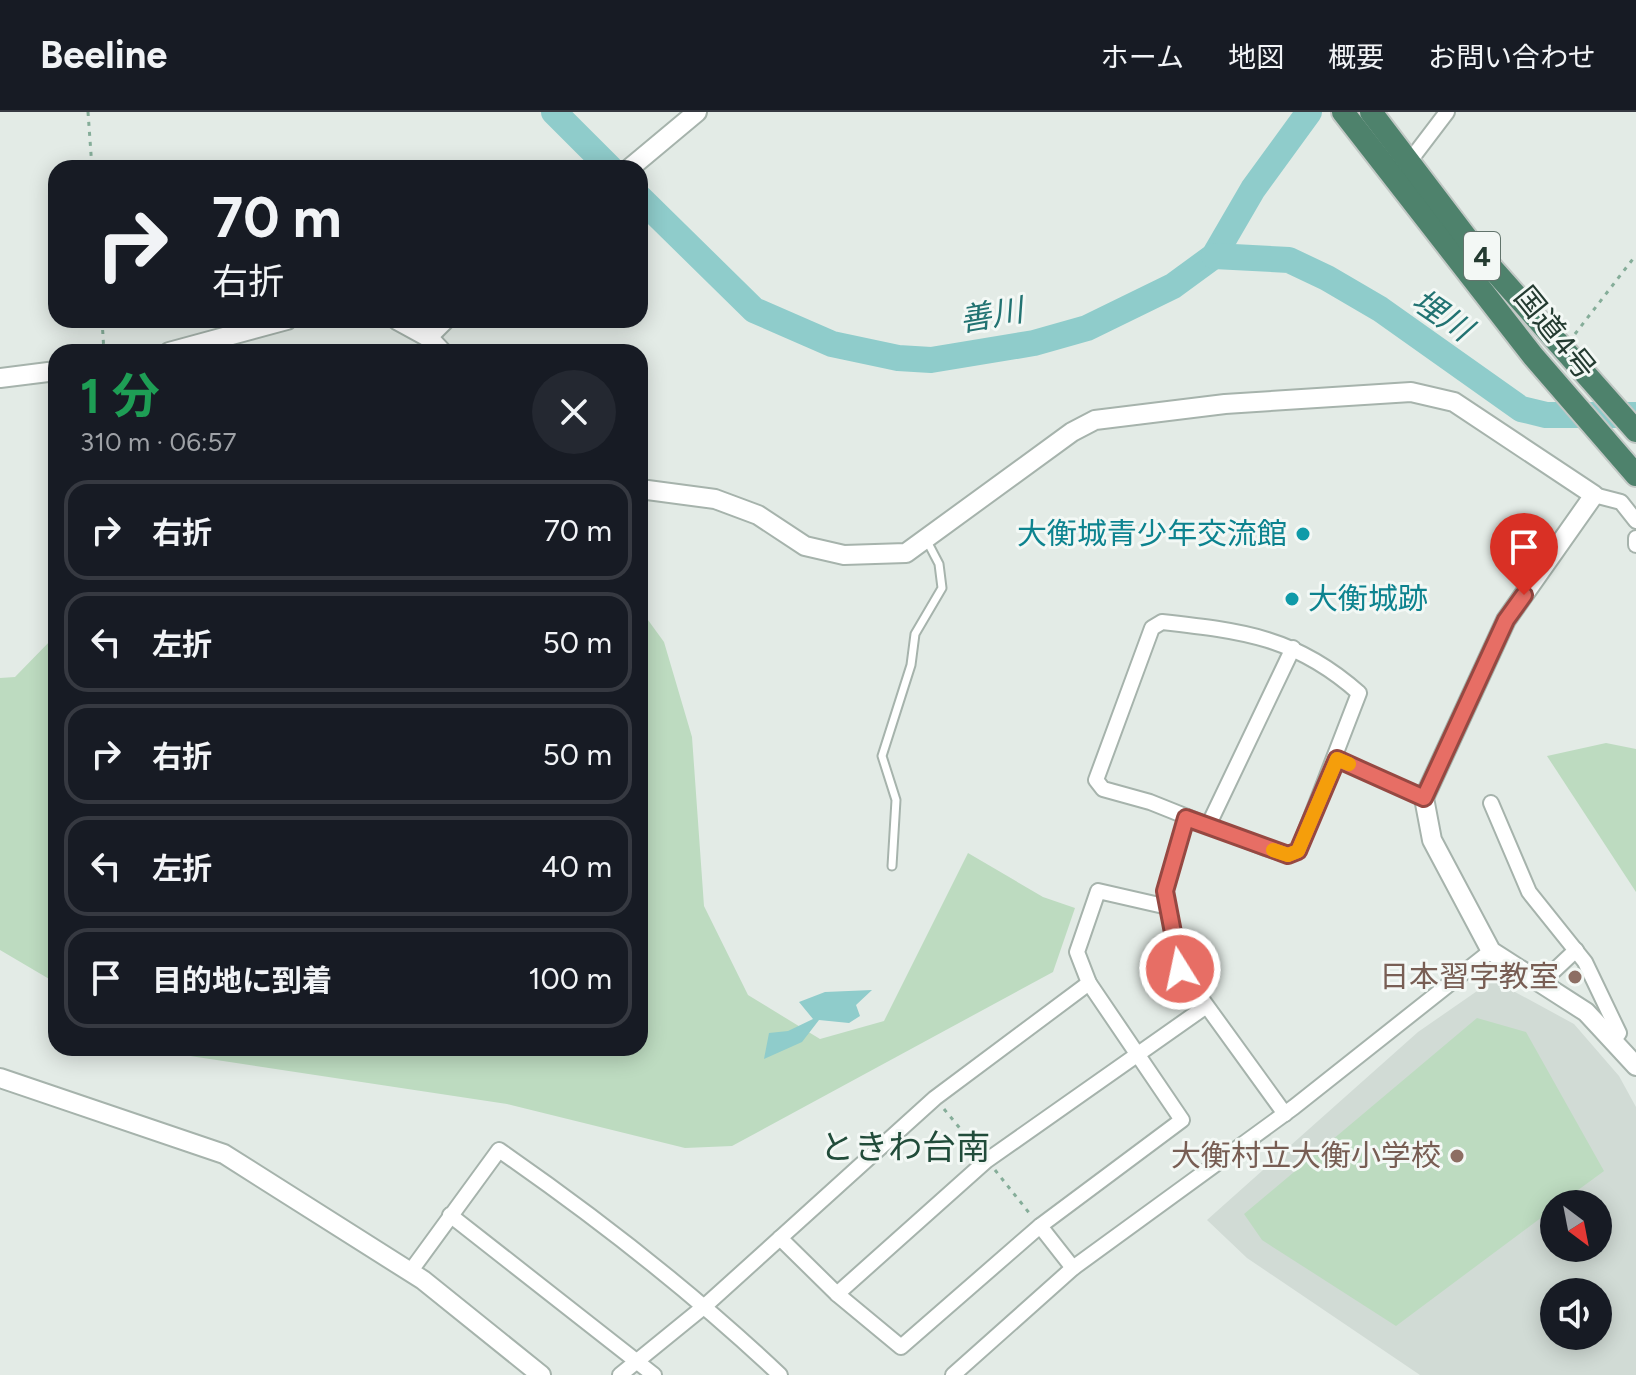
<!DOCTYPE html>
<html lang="ja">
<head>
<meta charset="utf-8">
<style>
	:root { --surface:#171b24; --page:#242831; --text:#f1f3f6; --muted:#9ea1a6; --line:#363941 }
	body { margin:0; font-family:Figtree,"Noto Sans JP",sans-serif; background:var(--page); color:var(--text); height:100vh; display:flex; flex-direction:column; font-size:30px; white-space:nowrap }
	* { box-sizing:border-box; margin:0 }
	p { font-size:26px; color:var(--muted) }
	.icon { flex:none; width:44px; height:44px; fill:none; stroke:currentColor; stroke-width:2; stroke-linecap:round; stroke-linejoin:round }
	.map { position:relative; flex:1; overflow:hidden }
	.details { position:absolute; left:48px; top:232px; width:600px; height:712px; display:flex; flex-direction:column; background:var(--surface); border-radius:24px; box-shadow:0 4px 20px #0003 }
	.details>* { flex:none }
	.banner { position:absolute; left:48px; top:48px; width:600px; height:168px; border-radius:24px; box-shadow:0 4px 20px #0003; background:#171b24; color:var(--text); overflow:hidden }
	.needle { width:52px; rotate:148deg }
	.fabs { position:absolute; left:1540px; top:1078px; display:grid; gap:16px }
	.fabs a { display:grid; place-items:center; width:72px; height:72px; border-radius:50%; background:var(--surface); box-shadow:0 4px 20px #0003; font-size:40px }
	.pin { position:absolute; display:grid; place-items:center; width:68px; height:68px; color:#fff; margin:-82px -34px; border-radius:50% 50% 50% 0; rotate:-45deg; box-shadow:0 0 8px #0007 }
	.pin .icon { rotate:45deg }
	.me { position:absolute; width:88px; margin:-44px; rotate:350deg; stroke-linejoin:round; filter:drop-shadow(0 0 6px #0008) }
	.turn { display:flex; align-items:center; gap:28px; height:168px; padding:0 32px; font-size:36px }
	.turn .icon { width:104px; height:104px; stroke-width:2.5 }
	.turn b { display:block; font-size:56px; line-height:68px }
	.round { display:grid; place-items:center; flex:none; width:84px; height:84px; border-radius:42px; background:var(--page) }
	.summary { display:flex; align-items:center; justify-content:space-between; height:136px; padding:0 32px }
	h1 { font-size:48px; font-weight:700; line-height:60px; color:#1e9e55 }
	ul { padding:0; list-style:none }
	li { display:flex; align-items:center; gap:24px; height:100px; margin:0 16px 12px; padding:0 16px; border:4px solid var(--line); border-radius:24px }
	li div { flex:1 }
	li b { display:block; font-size:30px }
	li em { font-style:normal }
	header { display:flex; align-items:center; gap:48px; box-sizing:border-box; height:112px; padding:0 40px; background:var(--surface); border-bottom:2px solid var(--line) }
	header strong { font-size:38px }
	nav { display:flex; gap:44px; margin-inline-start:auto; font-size:28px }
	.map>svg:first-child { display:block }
	.built { fill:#d1dbd5; fill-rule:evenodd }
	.green { fill:#bddbc0 }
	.water { fill:#8fcccb }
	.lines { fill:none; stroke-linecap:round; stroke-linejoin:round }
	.river { stroke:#8fcccb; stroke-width:26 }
	.service-casing { stroke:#a6b3ac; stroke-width:11 }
	.minor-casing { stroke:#a6b3ac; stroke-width:18 }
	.tertiary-casing { stroke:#a6b3ac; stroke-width:22 }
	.trunk-casing { stroke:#c2c8c5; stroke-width:26 }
	.path { stroke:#85ad99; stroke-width:3; stroke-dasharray:4 6; stroke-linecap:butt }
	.service { stroke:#fff; stroke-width:7 }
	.minor { stroke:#fff; stroke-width:14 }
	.tertiary { stroke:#fff; stroke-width:18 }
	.trunk { stroke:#4e826c; stroke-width:22 }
	.route-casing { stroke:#964842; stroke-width:20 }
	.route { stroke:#e76e65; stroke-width:14 }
	.slow { stroke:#f59e0b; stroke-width:14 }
	.culture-dot { fill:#0f9aa8; stroke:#f3f8f5; stroke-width:3 }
	.education-dot { fill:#8d6e63; stroke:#f3f8f5; stroke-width:3 }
	.labels { text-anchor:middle; stroke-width:6; stroke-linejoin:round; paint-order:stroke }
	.shield { fill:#f3f8f5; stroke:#62746c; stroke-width:2 }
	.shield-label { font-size:28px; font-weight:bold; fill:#243b31 }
	.street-label { font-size:30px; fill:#243b31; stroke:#f3f8f5 }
	.culture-label { font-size:30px; fill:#0d838f; stroke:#f3f8f5; text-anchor:end }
	.education-label { font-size:30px; fill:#785e54; stroke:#f3f8f5; text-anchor:end }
	.water-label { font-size:32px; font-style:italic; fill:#227372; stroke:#f3f8f5 }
	.quarter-label { font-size:34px; fill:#214c3a; stroke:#f3f8f5 }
</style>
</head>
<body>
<header>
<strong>Beeline</strong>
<nav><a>ホーム</a><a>地図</a><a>概要</a><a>お問い合わせ</a></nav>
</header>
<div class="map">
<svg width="1636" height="1263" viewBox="0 0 1636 1263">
	<rect width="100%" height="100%" fill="#e3ebe6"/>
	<path class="built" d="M 1493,868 L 1574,912 L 1619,964 L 1636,995 L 1636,1263 L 1420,1263 L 1247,1146 L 1207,1108 L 1418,920 ZM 1554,1092 L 1598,1092 L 1598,1136 L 1554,1136 ZM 1554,1180 L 1598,1180 L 1598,1224 L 1554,1224 Z"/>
	<g class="green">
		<path d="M 640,497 L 664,530 L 692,625 L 704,794 L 748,883 L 820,927 L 884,909 L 968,741 L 1043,785 L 1075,796 L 1053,860 L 732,1034 L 685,1036 L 507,992 L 177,942 L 166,936 L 640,936 Z"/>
		<path d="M 54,525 L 56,527 L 56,871 L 0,838 L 0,566 L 15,565 Z"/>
		<path d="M 1606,631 L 1636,637 L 1636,780 L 1547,644 Z"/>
		<path d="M 1477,906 L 1526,920 L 1604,1059 L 1559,1092 L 1554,1092 L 1554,1096 L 1396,1214 L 1262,1128 L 1244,1102 Z"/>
	</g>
	<path class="water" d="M 872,878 L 856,893 L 860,904 L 849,911 L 819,908 L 802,930 L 764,947 L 769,921 L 788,919 L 813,907 L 799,890 L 825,880 Z"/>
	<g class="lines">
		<g class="river">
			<path d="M 554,0 L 610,56"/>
			<path d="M 640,86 L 754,198 L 832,232 L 898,246 L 931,248 L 1034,231 L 1087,216 L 1173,174 L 1214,144 L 1253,77 L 1309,0"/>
			<path d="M 1214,144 L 1289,148 L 1327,166 L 1380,197 L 1521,297 L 1546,303 L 1636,303"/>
		</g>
		<g class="service-casing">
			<path id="service" d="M 892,754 L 896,688 L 882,644 L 911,553 L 915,522 L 942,476 L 939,452 L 927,429"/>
		</g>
		<g class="minor-casing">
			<g id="minor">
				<path d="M 1409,50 L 1447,0"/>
				<path d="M 1594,383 L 1621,390 L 1636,409"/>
				<path d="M 1636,426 L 1636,433"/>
				<path d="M 1162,510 C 1243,519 1296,525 1359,581 L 1298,739 L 1288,743 L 1265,736 L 1150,690 L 1103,677 L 1096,668 L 1152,516 Z"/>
				<path d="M 1337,647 L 1424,686"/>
				<path d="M 1491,691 L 1529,780 L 1585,850 L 1619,921 L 1613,929"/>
				<path d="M 1186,706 L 1165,779 L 1180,857 L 1285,1002"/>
				<path d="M 1208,714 L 1293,536"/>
				<path d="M 1541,871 L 1576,838"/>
				<path d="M 450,1103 L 654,1263"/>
				<path d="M 1040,1114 L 1073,1156"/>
				<path d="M 780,1126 L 837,1182 L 901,1235 L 1040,1114 L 1182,1008 L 1089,871 L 1077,840 L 1098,779 L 1168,795"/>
				<path d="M 410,1160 L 499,1038 C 600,1108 691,1179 780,1263"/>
				<path d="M 837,1182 L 986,1049 L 1205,895"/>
				<path d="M 620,1263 L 706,1193 L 935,986 L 1089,871"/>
				<path d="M 953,1263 L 1073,1156 L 1294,995 L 1491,839"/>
			</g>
		</g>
		<g class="tertiary-casing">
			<g id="tertiary">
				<path d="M 630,56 L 697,0"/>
				<path d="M 397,208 L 428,225 L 442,240"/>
				<path d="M 428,225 L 445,208"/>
				<path d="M 169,240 L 287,208"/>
				<path d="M 0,266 L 56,259"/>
				<path d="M 640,377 L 715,387 L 758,403 L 805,434 L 844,443 L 906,441 L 1072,320 L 1095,308 L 1225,292 L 1411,280 L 1454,290 L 1594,383 L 1506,508 L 1424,686 L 1432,728 L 1491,839 L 1586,900 L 1636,954"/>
				<path d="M 0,966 L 224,1042 L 423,1168 L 541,1263"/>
			</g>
		</g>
		<g class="trunk-casing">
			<g id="trunk">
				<path d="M 1343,0 L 1533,244 L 1636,363"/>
				<path d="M 1371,0 L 1475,137 L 1636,319"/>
			</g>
		</g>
		<g class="path">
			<path d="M 88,0 L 92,56"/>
			<path d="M 102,208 L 104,240"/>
			<path d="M 1575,222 L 1636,143"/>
			<path d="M 944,997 L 977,1037"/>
			<path d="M 995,1058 L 1030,1102"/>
		</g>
		<use href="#service" class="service"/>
		<use href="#minor" class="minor"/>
		<use href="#tertiary" class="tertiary"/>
		<use href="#trunk" class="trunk"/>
	</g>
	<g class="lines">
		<g class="route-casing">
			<path id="route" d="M 1180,857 L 1165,779 L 1186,706 L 1288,743 L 1298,739 L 1337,647 L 1424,686 L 1506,508 L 1524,483"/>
		</g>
		<use href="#route" class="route"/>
		<path class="slow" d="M 1273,738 L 1288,743 L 1298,739 L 1337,647 L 1349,652"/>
	</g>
	<g class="culture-dot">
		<circle cx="1303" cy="422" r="8"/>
		<circle cx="1292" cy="487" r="8"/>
	</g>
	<g class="education-dot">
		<circle cx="1575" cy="865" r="8"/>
		<circle cx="1457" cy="1044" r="8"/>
	</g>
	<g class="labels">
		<rect class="shield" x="1464" y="120" width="36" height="48" rx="6"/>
		<g class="shield-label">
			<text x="1482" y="154">4</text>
		</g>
		<g class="street-label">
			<text transform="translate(1555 221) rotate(51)" y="10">国道4号</text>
		</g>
		<g class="culture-label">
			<text x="1287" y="432">大衡城青少年交流館</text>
			<text x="1308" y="497" text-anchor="start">大衡城跡</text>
		</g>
		<g class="education-label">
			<text x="1559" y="875">日本習字教室</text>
			<text x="1441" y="1054">大衡村立大衡小学校</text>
		</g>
		<g class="water-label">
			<text transform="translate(991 203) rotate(-10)" y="11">善川</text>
			<text transform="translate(1442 203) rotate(34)" y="11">埋川</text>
		</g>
		<g class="quarter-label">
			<text x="905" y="1047">ときわ台南</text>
		</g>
	</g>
</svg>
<div class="fabs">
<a><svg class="needle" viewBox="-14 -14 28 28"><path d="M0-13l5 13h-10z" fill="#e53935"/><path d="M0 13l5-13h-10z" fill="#9ea1a6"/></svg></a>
<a><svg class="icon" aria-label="sound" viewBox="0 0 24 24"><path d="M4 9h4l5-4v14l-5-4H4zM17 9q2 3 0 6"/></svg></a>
</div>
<div class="pin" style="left:1524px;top:483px;background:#d93025"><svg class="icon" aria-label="arrive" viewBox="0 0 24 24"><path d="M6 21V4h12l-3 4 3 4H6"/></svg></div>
<svg class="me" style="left:1180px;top:857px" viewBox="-20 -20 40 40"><circle r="17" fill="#e76e65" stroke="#fff" stroke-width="3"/><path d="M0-11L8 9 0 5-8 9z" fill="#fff"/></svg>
<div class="banner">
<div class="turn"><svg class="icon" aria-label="right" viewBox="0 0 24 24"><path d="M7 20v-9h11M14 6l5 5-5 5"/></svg><div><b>70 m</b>右折</div></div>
</div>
<section class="details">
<div class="summary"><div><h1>1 分</h1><p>310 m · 06:57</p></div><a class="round"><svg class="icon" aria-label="close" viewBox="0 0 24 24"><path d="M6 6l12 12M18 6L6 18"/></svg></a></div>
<ul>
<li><svg class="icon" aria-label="right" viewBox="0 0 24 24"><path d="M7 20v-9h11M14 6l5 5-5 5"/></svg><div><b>右折</b></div><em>70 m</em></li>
<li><svg class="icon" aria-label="left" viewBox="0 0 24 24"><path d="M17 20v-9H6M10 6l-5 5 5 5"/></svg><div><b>左折</b></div><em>50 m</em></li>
<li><svg class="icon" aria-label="right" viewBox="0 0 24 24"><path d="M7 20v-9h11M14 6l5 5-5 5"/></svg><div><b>右折</b></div><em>50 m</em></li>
<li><svg class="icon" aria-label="left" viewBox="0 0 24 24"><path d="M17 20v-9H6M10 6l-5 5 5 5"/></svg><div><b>左折</b></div><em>40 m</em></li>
<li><svg class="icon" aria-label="arrive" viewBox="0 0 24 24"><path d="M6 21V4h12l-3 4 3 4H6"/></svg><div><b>目的地に到着</b></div><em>100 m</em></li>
</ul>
</section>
</div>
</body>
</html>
